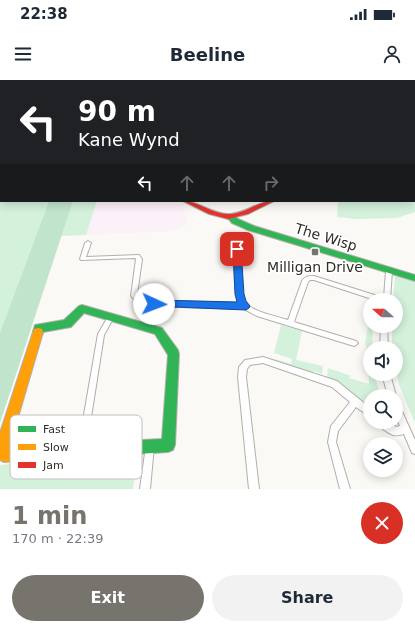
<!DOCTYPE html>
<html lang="en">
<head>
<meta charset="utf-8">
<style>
	:root { --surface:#fff; --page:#f2f2f3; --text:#1f2937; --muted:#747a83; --accent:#77746e }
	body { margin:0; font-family:"DejaVu Sans",sans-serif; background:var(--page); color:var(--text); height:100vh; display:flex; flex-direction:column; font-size:15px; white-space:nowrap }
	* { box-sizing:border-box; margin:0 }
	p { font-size:13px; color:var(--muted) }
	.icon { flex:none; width:22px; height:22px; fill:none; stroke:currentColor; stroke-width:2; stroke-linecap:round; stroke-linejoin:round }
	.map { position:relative; height:409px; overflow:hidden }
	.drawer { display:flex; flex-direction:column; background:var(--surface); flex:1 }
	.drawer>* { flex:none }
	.top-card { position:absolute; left:0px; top:0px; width:415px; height:122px; box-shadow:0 2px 10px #0003; background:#202124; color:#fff; overflow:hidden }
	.needle { width:26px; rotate:291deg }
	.controls { position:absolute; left:363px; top:213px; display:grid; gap:8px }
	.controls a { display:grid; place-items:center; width:40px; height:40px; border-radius:50%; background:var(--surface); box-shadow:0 2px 10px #0003; font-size:20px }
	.pin { position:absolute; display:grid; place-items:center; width:34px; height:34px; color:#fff; margin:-17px; border-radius:8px; box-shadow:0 2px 6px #0006 }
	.me { position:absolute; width:44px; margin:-22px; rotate:92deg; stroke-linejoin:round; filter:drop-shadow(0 0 3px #0008) }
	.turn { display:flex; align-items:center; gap:14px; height:84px; padding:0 12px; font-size:18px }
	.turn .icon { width:52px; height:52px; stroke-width:2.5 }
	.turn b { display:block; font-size:28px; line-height:34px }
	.lanes { display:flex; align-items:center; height:38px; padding:0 12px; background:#0003; justify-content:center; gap:20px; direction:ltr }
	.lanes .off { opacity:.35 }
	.round { display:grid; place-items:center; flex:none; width:42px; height:42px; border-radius:21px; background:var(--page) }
	.summary { display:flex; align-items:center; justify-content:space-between; height:68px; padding:0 12px }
	h1 { font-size:24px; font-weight:600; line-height:30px; color:var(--accent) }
	.cta { display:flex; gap:8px; margin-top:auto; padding:8px 12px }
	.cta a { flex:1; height:46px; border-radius:24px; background:var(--accent); color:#fff; font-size:16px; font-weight:600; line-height:46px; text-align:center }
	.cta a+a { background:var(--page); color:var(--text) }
	.status { display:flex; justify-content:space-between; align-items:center; height:28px; padding:0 20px; background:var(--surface); direction:ltr }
	.status svg { height:11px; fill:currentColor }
	header { display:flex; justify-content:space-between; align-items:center; height:52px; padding:0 12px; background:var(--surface); font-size:18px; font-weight:600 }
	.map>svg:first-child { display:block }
	.industrial { fill:#fcf1f8 }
	.green { fill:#d4f1dc }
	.forest { fill:#c1e5cc }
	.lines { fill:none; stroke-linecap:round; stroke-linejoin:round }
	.street-casing { stroke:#b2afaa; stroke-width:2 }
	.fast-casing { stroke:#b2afaa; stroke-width:2 }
	.slow-casing { stroke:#b2afaa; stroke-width:2 }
	.jam-casing { stroke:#b2afaa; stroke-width:2 }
	.street { fill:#fefefe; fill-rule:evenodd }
	.fast { fill:#30b455; fill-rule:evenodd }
	.slow { fill:#ff9f0a; fill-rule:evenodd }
	.jam { fill:#e5322d; fill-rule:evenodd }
	.route { fill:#1a73e8; stroke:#114b97 }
	.poi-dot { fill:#77746e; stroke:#fff; stroke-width:1.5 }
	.labels { text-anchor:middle; stroke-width:3.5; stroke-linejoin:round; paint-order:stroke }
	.street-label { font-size:14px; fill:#302d25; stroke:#fff }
	.poi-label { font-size:14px; fill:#302d25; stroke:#fff }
	.key { fill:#fff; stroke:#c1c0be; stroke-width:1 }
	.key-label { font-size:11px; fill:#302d25 }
</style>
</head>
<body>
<div class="status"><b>22:38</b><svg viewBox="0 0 49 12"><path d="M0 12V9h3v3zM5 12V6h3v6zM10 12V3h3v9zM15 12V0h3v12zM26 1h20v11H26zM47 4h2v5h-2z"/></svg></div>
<header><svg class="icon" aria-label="menu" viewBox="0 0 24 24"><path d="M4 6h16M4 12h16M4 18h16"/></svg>Beeline<svg class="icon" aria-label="person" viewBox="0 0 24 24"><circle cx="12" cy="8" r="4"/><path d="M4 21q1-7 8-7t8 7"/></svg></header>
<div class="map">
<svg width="415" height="409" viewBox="0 0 415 409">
	<rect width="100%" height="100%" fill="#fbf9f5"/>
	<path class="industrial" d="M 97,121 L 179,121 L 185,124 L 183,127 L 188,143 L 172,151 L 86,155 Z"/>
	<g class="green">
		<path d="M 0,102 L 1,121 L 49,121 L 0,254 Z"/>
		<path d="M 414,104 L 415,132 L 397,138 L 356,139 L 337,137 L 338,121 L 414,121 Z"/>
		<path d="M 73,121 L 97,121 L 86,155 L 61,156 Z"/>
		<path d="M 395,196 L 415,202 L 415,343 L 399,305 L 396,289 L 396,268 L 392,268 L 392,246 L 396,246 L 396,220 L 393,220 Z"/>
		<path d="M 370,235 L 370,246 L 373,246 L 372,268 L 370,268 L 370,294 L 374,294 L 381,316 L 370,316 L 370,329 L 342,306 L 327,297 L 328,288 L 351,296 L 349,298 L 369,304 L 367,270 L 365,263 Z"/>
		<path d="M 281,245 L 302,251 L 296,280 L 323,286 L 322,294 L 314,291 L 311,294 L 277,283 L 275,279 L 291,284 L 292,279 L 274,273 Z"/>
		<path d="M 137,373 L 133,409 L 0,409 L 0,385 Z"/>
	</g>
	<path class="forest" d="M 49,121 L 73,121 L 0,343 L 0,253 Z"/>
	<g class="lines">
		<g class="street-casing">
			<g id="street">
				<rect x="60" y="0" width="2" height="1"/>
				<path d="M 299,0 L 301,0 L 302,1 L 300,1 Z"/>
				<path d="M 88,161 L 91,163 L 86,177 L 139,175 L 142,179 L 137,215 L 146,220 L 239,223 C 233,207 235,187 234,169 L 237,167 L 240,169 C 240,181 239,213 245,222 C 252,232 276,236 288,240 L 302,201 C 305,196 309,196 314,196 L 384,218 L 386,191 L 389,189 L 392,191 L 390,220 L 375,220 L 314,200 L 310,200 L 308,202 L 294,242 L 356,261 L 358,263 L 356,265 L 354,266 L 257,236 L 244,229 L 145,226 L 136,221 L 131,216 L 136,179 L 135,178 L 81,180 L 80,179 L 85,163 Z"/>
				<path d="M 111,234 L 113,235 L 114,237 L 104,255 L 86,369 L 85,372 L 82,373 L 79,372 L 78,369 L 98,254 L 109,235 Z"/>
				<path d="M 381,246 L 387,246 L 388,268 L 380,268 Z"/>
				<path d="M 263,277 L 337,301 L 370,328 L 370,337 L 356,327 L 338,351 L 336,362 L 350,409 L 340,409 L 328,362 L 331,346 L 350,322 L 332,307 L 263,283 L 250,285 L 247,289 L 246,297 L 259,409 L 249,409 L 238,297 L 239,287 L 245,280 Z"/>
				<path d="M 382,294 L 390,294 L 396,316 L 388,316 Z"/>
				<path d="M 396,324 L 399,325 L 415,360 L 415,374 L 412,373 L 404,354 C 400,355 396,356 393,355 C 388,353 379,347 377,342 L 389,342 L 396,347 L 400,346 L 396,337 Z"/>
				<path d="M 150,362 L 153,363 L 154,366 L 150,409 L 140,409 L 146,366 L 147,363 Z"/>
			</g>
		</g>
		<g class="fast-casing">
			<g id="fast">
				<path d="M 1,75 L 1,79 L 0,80 L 0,76 Z"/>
				<rect x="414" y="92" width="1" height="4"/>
				<path d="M 228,135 L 234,135 L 238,139 L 254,146 L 415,195 L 415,201 L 248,150 L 232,143 L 227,137 Z"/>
				<path d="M 82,225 L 162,248 L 178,270 L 179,274 L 175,365 L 173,370 L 168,372 L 122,375 L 117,373 L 115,368 L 117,363 L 122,361 L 162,359 L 168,275 L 155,254 L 84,233 L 71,247 L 43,252 L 42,255 L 38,256 L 34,255 L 33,252 L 35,245 L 64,240 L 79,226 Z"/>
			</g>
		</g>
		<g class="slow-casing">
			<path id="slow" d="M 38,248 L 42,249 L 43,252 L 9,368 L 122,361 L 127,363 L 129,368 L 127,373 L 122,375 L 4,382 L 0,380 L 0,353 L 33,252 L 34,249 Z"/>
		</g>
		<g class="jam-casing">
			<path id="jam" d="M 183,121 C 199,121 213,135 230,134 C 246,133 258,121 274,121 L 248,134 L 228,139 L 209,134 Z"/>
		</g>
		<use href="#street" class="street"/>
		<use href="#fast" class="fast"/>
		<use href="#slow" class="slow"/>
		<use href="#jam" class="jam"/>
	</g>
	<path class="route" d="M 237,166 L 241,169 L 244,214 L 246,221 L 250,226 L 249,228 L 246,230 L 151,226 L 149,224 L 151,221 L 154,220 L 237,222 L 235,214 L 233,169 Z"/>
	<rect class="poi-dot" x="311" y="168" width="8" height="8" rx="2"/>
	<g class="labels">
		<g class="street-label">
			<text transform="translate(326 157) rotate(17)" y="5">The Wisp</text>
		</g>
		<g class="poi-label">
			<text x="315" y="192">Milligan Drive</text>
		</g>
	</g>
	<rect x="10" y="335" width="132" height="64" rx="6" class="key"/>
	<rect x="18" y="346" width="18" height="6" fill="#30b455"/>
	<rect x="18" y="364" width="18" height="6" fill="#ff9f0a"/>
	<rect x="18" y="382" width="18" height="6" fill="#e5322d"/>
	<g class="key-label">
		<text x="43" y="353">Fast</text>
		<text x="43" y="371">Slow</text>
		<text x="43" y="389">Jam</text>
	</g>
</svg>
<div class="controls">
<a><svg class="needle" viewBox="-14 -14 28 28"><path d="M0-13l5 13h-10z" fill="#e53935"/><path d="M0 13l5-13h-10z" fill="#747a83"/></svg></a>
<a><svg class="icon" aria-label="sound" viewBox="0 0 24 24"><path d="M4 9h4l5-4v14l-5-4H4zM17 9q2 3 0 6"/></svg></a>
<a><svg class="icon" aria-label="search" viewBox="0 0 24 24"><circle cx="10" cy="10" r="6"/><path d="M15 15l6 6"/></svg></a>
<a><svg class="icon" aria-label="layers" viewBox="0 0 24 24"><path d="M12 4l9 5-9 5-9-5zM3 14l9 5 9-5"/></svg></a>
</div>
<div class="pin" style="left:237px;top:169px;background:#d93025"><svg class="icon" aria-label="arrive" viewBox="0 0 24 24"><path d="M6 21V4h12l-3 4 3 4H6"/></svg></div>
<svg class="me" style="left:154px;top:224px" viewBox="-20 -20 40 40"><circle r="19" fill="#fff"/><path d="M0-13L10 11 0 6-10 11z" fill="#1a73e8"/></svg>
<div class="top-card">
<div class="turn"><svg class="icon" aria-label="left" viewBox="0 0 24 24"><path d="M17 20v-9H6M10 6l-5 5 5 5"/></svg><div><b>90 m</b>Kane Wynd</div></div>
<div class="lanes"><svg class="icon" aria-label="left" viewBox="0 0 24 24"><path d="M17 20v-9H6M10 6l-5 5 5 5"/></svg><svg class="icon off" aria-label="ahead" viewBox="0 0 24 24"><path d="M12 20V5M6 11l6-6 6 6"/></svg><svg class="icon off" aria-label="ahead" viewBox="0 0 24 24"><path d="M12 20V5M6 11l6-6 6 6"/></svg><svg class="icon off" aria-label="right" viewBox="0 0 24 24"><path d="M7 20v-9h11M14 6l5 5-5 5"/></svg></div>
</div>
</div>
<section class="drawer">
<div class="summary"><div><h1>1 min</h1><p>170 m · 22:39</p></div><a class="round" style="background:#d93025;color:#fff"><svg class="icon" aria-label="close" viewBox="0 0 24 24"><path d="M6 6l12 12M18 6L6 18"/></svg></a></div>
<div class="cta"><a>Exit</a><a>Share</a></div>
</section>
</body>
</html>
